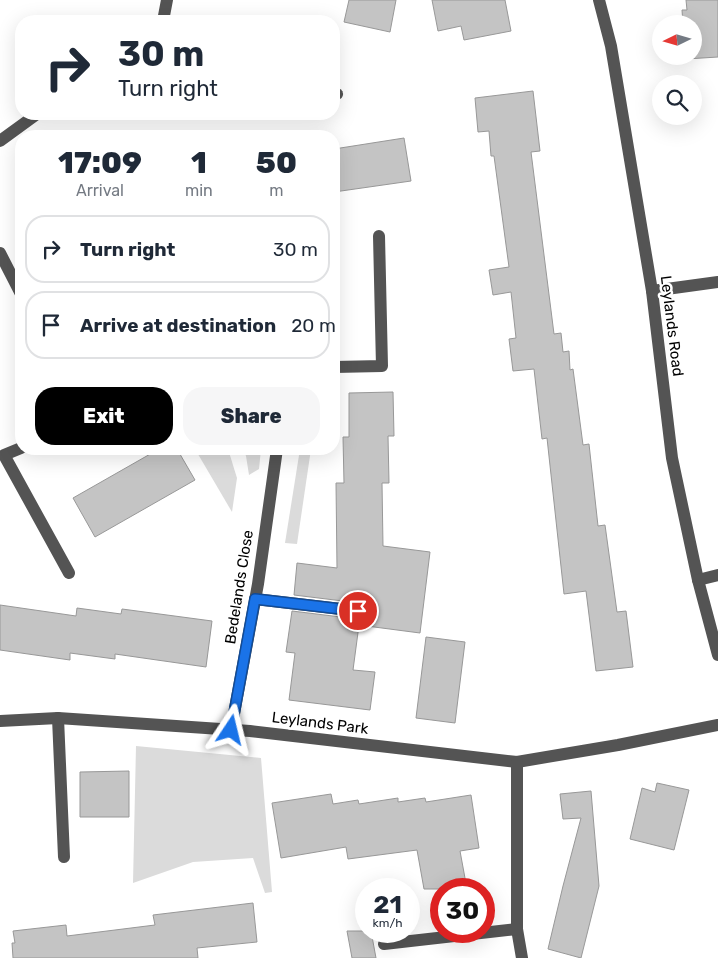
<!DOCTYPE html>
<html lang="en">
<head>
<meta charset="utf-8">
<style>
	:root { --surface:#fff; --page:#f6f6f7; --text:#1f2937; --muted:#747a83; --line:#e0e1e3; --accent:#000 }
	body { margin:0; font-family:Rubik,sans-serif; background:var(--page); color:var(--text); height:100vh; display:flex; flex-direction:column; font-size:19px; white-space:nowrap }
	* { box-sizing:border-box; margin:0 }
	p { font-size:16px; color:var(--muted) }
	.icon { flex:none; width:28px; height:28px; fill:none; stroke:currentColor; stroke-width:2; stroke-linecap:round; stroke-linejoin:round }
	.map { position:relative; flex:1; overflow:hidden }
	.side { position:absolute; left:15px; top:130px; width:325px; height:325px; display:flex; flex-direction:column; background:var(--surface); border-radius:20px; box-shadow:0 5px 20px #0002 }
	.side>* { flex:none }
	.hud { position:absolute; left:15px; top:15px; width:325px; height:105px; border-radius:20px; box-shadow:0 5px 20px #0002; background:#fff; color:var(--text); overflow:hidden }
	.needle { width:32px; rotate:265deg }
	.tools { position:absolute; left:652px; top:15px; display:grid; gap:10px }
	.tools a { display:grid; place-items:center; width:50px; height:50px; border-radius:50%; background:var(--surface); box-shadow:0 5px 20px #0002; font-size:25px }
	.speed { position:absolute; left:355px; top:878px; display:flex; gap:10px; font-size:25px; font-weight:700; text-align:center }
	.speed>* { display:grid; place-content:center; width:65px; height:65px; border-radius:50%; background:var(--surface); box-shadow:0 5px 20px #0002; line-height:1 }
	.speed small { font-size:12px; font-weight:400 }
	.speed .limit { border:8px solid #d22; background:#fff; color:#111 }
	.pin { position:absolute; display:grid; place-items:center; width:42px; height:42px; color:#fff; margin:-21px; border:2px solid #fff; border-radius:50%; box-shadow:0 1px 5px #0007 }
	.me { position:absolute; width:55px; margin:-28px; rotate:10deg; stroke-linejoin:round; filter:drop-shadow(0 0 4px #0008) }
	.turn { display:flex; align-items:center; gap:18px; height:105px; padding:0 20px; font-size:22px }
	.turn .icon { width:65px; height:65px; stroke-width:2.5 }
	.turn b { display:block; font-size:35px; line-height:42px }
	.eta { display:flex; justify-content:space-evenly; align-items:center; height:85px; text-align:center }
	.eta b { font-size:30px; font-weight:800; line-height:35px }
	.action { display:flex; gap:10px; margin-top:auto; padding:10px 20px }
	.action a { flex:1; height:58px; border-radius:20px; background:var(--accent); color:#fff; font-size:20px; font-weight:800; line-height:58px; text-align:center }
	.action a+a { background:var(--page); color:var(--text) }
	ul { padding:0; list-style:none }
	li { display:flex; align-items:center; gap:15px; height:68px; margin:0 10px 8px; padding:0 10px; border:2px solid var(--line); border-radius:20px }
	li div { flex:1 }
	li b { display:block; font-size:19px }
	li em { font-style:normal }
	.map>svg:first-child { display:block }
	.green { fill:#dbdbdb }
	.building { fill:#c4c4c4; stroke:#989898 }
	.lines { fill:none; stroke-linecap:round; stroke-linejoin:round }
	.minor { stroke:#545454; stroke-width:12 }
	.route-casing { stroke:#114b97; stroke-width:12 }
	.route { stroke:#1a73e8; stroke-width:9 }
	.labels { text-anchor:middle; stroke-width:5; stroke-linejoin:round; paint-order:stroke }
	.street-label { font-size:15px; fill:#000; stroke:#fff }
</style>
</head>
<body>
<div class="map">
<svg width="718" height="958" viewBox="0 0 718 958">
	<rect width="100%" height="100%" fill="#fff"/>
	<g class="green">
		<path d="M 195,449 L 228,449 L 237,478 L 232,512 Z"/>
		<path d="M 243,449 L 261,449 L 259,469 L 249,475 L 246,456 Z"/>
		<path d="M 300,449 L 311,449 L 297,544 L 285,543 Z"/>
		<path d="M 136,746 L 261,758 L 272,892 L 265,893 L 253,858 L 193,862 L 133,883 Z"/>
	</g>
	<g class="building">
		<path d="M 349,0 L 396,0 L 390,32 L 344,22 Z"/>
		<path d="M 432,0 L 505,0 L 511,31 L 464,40 L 461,26 L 438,31 Z"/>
		<path d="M 686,0 L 718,0 L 718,57 L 686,59 L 686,56 L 694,56 L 694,24 L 683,24 L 682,10 L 687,10 Z"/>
		<path d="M 533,91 L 540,151 L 531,152 L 554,334 L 561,333 L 563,352 L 569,351 L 570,370 L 573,369 L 583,445 L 589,444 L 598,526 L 605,525 L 617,612 L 626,611 L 633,667 L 596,671 L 586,591 L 564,594 L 547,438 L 542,439 L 534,369 L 513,371 L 509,339 L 516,338 L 511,292 L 493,295 L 489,270 L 509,267 L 494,156 L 491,156 L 489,131 L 478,132 L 475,98 Z"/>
		<path d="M 404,138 L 411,181 L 334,192 L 334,149 Z"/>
		<path d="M 393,392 L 394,436 L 388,436 L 389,483 L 382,483 L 383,546 L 430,552 L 420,633 L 359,625 L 353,670 L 375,672 L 370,710 L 289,700 L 295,653 L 286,652 L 292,611 L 357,619 L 362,618 L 366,612 L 365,607 L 359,603 L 294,595 L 297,563 L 337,568 L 336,483 L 344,483 L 343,437 L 349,437 L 349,393 Z"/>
		<path d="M 159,449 L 177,449 L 195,480 L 95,537 L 73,498 Z"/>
		<path d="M 0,605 L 76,616 L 77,608 L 121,614 L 122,609 L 212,621 L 206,667 L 115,654 L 115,659 L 70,653 L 70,660 L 0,650 Z"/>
		<path d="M 426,637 L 465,642 L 455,723 L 416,718 Z"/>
		<path d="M 129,771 L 129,817 L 80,817 L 80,772 Z"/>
		<path d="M 657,783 L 689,790 L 674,850 L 630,839 L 642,788 L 655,792 Z"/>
		<path d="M 591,791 L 599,886 L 581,958 L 548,949 L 563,886 L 581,818 L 563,819 L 560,794 Z"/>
		<path d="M 331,794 L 333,804 L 358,800 L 359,804 L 398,798 L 398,802 L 425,798 L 426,802 L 471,795 L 479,848 L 460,851 L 467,889 L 424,889 L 417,850 L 348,859 L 346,847 L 281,858 L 272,803 Z"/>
		<path d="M 253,903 L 257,942 L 197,948 L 198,958 L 13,958 L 12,943 L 15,943 L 13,931 L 66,925 L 67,936 L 155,925 L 153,915 Z"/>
		<path d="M 347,931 L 371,931 L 376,958 L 352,958 Z"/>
	</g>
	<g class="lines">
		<g class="minor">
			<path d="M 599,0 L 611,46 L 652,291 L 672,458 L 698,580 L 718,655"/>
			<path d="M 163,21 L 167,0"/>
			<path d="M 334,93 L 337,94"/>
			<path d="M 0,141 L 37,114"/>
			<path d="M 0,253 L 21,294"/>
			<path d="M 652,291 L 718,282"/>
			<path d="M 334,367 L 382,366 L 379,236"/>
			<path d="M 21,448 L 4,455 L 69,573"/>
			<path d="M 698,580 L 718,575"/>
			<path d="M 255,599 L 358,611"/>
			<path d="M 58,718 L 64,857"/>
			<path d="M 0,721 L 58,718 L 250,731 L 517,762 L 618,745 L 718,725"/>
			<path d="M 231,730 L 258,584 L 277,449"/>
			<path d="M 517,762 L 517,929 L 522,958"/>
			<path d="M 384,944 L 517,929"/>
		</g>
	</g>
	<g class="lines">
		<g class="route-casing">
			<path id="route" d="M 231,730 L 255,599 L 358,611"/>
		</g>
		<use href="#route" class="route"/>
	</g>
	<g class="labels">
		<g class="street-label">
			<text transform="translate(672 326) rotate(83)" y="5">Leylands Road</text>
			<text transform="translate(239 587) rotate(-81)" y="5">Bedelands Close</text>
			<text transform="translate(320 723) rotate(7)" y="5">Leylands Park</text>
		</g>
	</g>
</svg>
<div class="tools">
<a><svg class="needle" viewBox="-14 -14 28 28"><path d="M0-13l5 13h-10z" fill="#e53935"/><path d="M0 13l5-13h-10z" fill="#747a83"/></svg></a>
<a><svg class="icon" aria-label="search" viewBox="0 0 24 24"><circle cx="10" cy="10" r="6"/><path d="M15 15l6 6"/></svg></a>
</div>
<div class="speed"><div>21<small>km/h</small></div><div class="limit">30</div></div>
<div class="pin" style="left:358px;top:611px;background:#d93025"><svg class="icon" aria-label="arrive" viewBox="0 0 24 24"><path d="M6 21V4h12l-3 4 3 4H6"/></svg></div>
<svg class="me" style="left:231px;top:730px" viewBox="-20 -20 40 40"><path d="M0-17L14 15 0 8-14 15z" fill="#1a73e8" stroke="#fff" stroke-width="4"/></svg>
<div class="hud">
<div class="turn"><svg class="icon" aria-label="right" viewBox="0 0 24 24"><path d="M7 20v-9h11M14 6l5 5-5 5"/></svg><div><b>30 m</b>Turn right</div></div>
</div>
<section class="side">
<div class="eta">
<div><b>17:09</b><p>Arrival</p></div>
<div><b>1</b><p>min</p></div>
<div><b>50</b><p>m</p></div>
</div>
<ul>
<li><svg class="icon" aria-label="right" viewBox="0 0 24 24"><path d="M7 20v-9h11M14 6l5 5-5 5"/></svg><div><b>Turn right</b></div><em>30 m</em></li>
<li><svg class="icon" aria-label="arrive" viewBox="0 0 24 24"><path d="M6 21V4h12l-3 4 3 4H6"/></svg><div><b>Arrive at destination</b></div><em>20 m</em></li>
</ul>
<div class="action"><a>Exit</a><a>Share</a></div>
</section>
</div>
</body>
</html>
